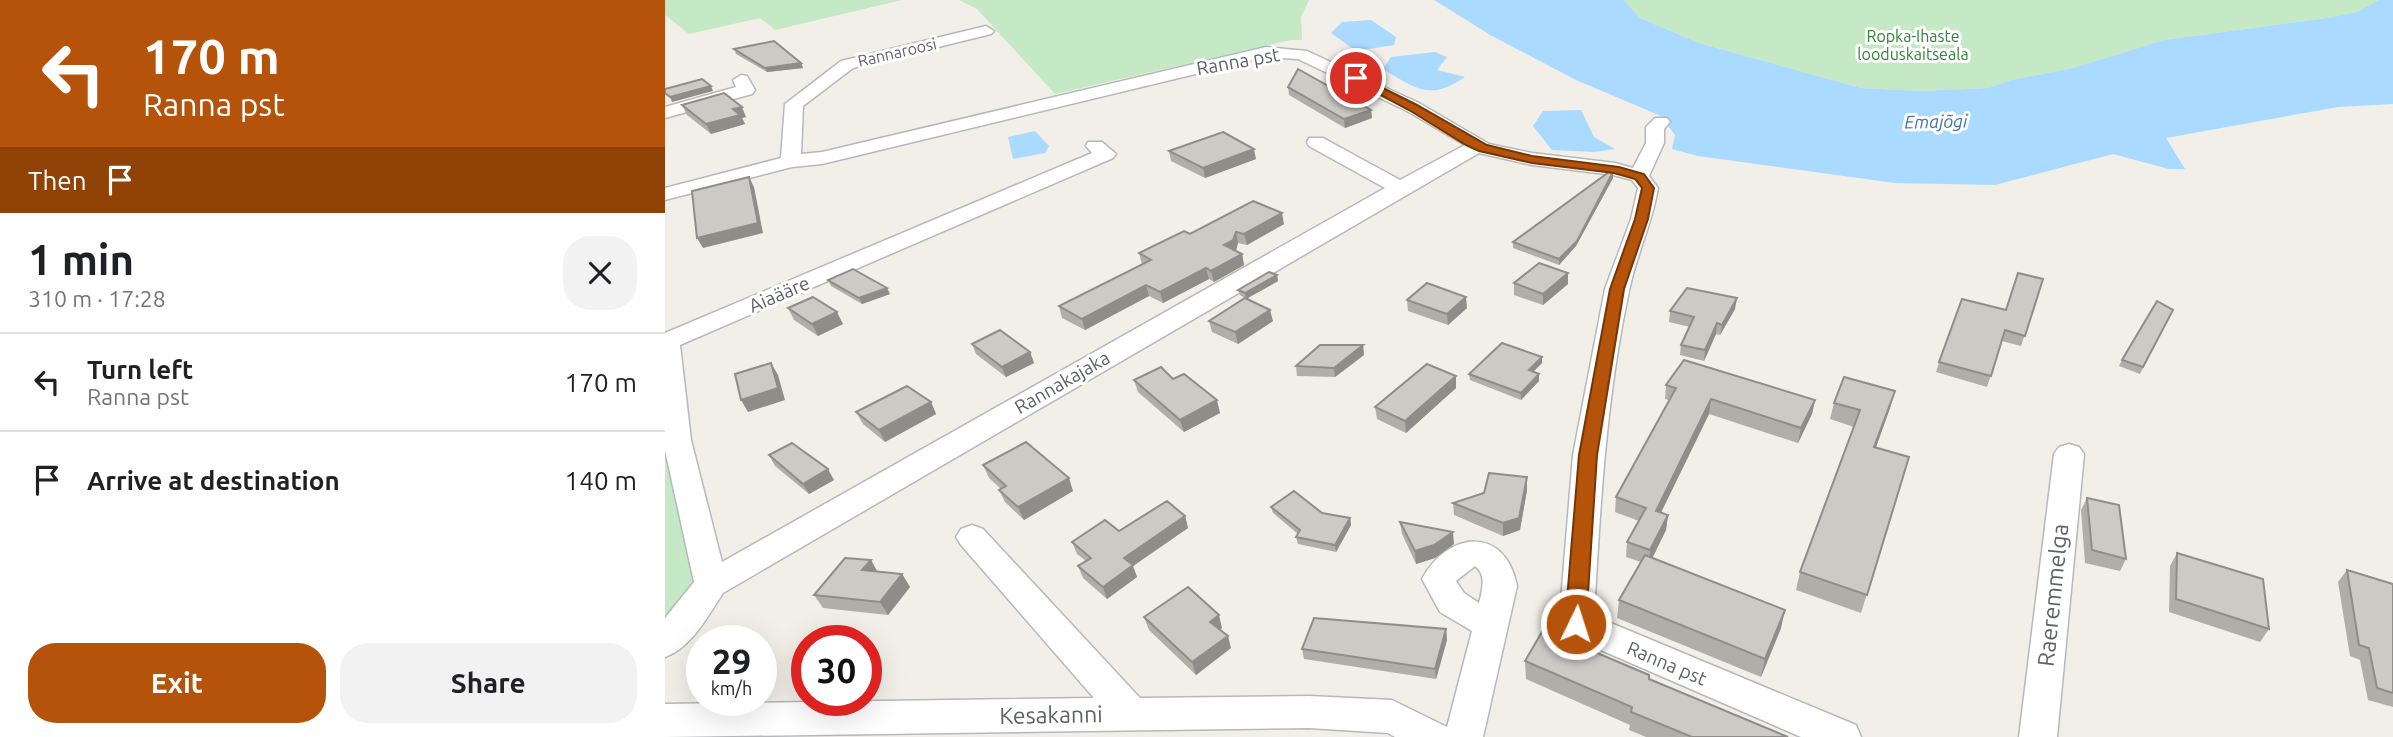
<!DOCTYPE html>
<html lang="en">
<head>
<meta charset="utf-8">
<style>
	:root { --surface:#fff; --page:#f2f2f2; --text:#202124; --muted:#757577; --line:#e0e0e0; --accent:#b45309 }
	body { margin:0; font-family:Ubuntu,sans-serif; background:var(--page); color:var(--text); height:100vh; display:flex; flex-direction:column; font-size:26px; white-space:nowrap }
	* { box-sizing:border-box; margin:0 }
	p { font-size:23px; color:var(--muted) }
	.icon { flex:none; width:38px; height:38px; fill:none; stroke:currentColor; stroke-width:2; stroke-linecap:round; stroke-linejoin:round }
	.map { position:relative; flex:1; overflow:hidden }
	.sheet { display:flex; flex-direction:column; background:var(--surface); width:665px }
	.sheet>* { flex:none }
	.banner { background:#b45309; color:#fff; overflow:hidden }
	.speed { position:absolute; left:21px; top:625px; display:flex; gap:14px; font-size:35px; font-weight:700; text-align:center }
	.speed>* { display:grid; place-content:center; width:91px; height:91px; border-radius:50%; background:var(--surface); box-shadow:0 7px 28px #0002; line-height:1 }
	.speed small { font-size:18px; font-weight:400 }
	.speed .limit { border:10px solid #d22; background:#fff; color:#111 }
	.pin { position:absolute; display:grid; place-items:center; width:60px; height:60px; color:#fff; margin:-30px; border:4px solid #fff; border-radius:50%; box-shadow:0 2px 7px #0007 }
	.me { position:absolute; width:77px; margin:-38px; rotate:4deg; stroke-linejoin:round; filter:drop-shadow(0 0 5px #0008) }
	.turn { display:flex; align-items:center; gap:24px; height:147px; padding:0 28px; font-size:32px }
	.turn .icon { width:91px; height:91px; stroke-width:2.5 }
	.turn b { display:block; font-size:49px; line-height:60px }
	.then { display:flex; align-items:center; height:66px; padding:0 28px; background:#0003; gap:14px; font-size:26px }
	.round { display:grid; place-items:center; flex:none; width:74px; height:74px; border-radius:28px; background:var(--page) }
	.head { display:flex; align-items:center; justify-content:space-between; height:119px; padding:0 28px }
	h1 { font-size:42px; font-weight:700; line-height:52px }
	.cta { display:flex; gap:14px; margin-top:auto; padding:14px 28px }
	.cta a { flex:1; height:80px; border-radius:28px; background:var(--accent); color:#fff; font-size:28px; font-weight:700; line-height:80px; text-align:center }
	.cta a+a { background:var(--page); color:var(--text) }
	ul { padding:0; list-style:none }
	li { display:flex; align-items:center; gap:21px; height:98px; padding:0 28px; border-top:2px solid var(--line) }
	li div { flex:1 }
	li b { display:block; font-size:26px }
	li em { font-style:normal }
	main { display:flex; flex:1; min-height:0 }
	.map>svg:first-child { display:block }
	.green { fill:#c5e8c5 }
	.water { fill:#aadaff }
	.lines { fill:none; stroke-linecap:round; stroke-linejoin:round }
	.minor-casing { stroke:#b5b8bc; stroke-width:3 }
	.minor { fill:#fff; fill-rule:evenodd }
	.wall { fill:#afaea9 }
	.shaded-wall { fill:#8f8d8a }
	.building { fill:#cccac5; stroke:#8f8d8a; stroke-width:2 }
	.route { fill:#b45309; stroke:#753606; stroke-width:2 }
	.labels { text-anchor:middle; stroke-width:6; stroke-linejoin:round; paint-order:stroke }
	.far-park-label { font-size:16px; fill:#348238; stroke:#fff }
	.far-street-label { font-size:16px; fill:#5f6368; stroke:#fff }
	.far-water-label { font-size:18px; font-style:italic; fill:#4174aa; stroke:#fff }
	.street-label { font-size:19px; fill:#5f6368; stroke:#fff }
	.near-street-label { font-size:23px; fill:#5f6368; stroke:#fff }
</style>
</head>
<body>
<main>
<section class="sheet">
<div class="banner">
<div class="turn"><svg class="icon" aria-label="left" viewBox="0 0 24 24"><path d="M17 20v-9H6M10 6l-5 5 5 5"/></svg><div><b>170 m</b>Ranna pst</div></div>
<div class="then">Then<svg class="icon" aria-label="arrive" viewBox="0 0 24 24"><path d="M6 21V4h12l-3 4 3 4H6"/></svg></div>
</div>
<div class="head"><div><h1>1 min</h1><p>310 m · 17:28</p></div><a class="round"><svg class="icon" aria-label="close" viewBox="0 0 24 24"><path d="M6 6l12 12M18 6L6 18"/></svg></a></div>
<ul>
<li><svg class="icon" aria-label="left" viewBox="0 0 24 24"><path d="M17 20v-9H6M10 6l-5 5 5 5"/></svg><div><b>Turn left</b><p>Ranna pst</p></div><em>170 m</em></li>
<li><svg class="icon" aria-label="arrive" viewBox="0 0 24 24"><path d="M6 21V4h12l-3 4 3 4H6"/></svg><div><b>Arrive at destination</b></div><em>140 m</em></li>
</ul>
<div class="cta"><a>Exit</a><a>Share</a></div>
</section>
<div class="map">
<svg width="1728" height="737" viewBox="0 0 1728 737">
	<rect width="100%" height="100%" fill="#f1efe8"/>
	<g class="green">
		<path d="M 0,0 L 237,0 L 110,30 L 95,18 L 24,34 L 0,15 Z"/>
		<path d="M 294,0 L 644,0 L 636,17 L 637,40 L 626,40 L 390,94 L 312,9 Z"/>
		<path d="M 959,0 L 1728,0 L 1728,22 L 1669,17 L 1499,40 L 1408,68 L 1346,80 L 1323,88 L 1256,91 L 1196,88 L 1034,43 L 975,18 Z"/>
		<path d="M 0,442 L 44,589 L 0,641 Z"/>
	</g>
	<g class="water">
		<path d="M 769,0 L 959,0 L 975,18 L 1034,43 L 1196,88 L 1256,91 L 1323,88 L 1346,80 L 1408,68 L 1499,40 L 1669,17 L 1693,12 L 1714,0 L 1728,0 L 1728,104 L 1673,107 L 1501,138 L 1520,169 L 1504,169 L 1448,154 L 1330,185 L 1230,183 L 1033,156 L 1007,149 L 1010,135 L 996,116 L 911,80 L 827,36 Z"/>
		<path d="M 706,20 L 731,37 L 729,45 L 691,51 L 666,33 L 677,22 Z"/>
		<path d="M 770,52 L 782,57 L 772,70 L 800,77 C 765,101 751,89 718,69 L 726,57 Z"/>
		<path d="M 916,110 L 929,137 L 950,149 L 929,152 L 887,150 L 868,126 L 878,111 Z"/>
		<path d="M 370,131 L 384,146 L 380,153 L 348,159 L 343,137 Z"/>
	</g>
	<g class="lines">
		<g class="minor-casing">
			<g id="minor">
				<path d="M 321,26 L 329,31 L 326,34 L 188,68 L 138,106 L 136,154 L 157,152 L 601,47 L 642,51 L 754,103 L 824,144 L 867,153 L 950,163 L 968,168 L 981,143 L 981,127 L 990,118 L 1002,118 L 1005,122 L 999,129 L 999,143 L 984,176 L 993,188 C 987,224 971,256 964,291 C 941,398 935,507 929,616 L 1191,725 L 1196,737 L 1136,737 L 899,634 L 894,624 L 908,455 L 940,289 L 966,219 L 973,188 L 967,180 L 948,175 L 867,165 L 814,153 L 58,593 C 43,616 26,648 0,657 L 0,618 L 29,582 L 0,450 L 0,333 L 427,153 L 421,146 L 423,142 L 437,142 L 451,154 L 448,158 L 15,345 L 26,440 L 57,562 L 720,188 L 644,146 L 642,142 L 644,138 L 658,138 L 735,180 L 800,145 L 742,111 L 633,59 L 601,57 L 157,164 L 127,167 L 0,200 L 0,188 L 116,158 L 120,104 L 176,61 Z"/>
				<path d="M 76,75 L 82,76 L 90,90 L 87,94 L 0,118 L 0,107 L 71,87 L 68,80 Z"/>
				<path d="M 1404,444 L 1414,447 L 1419,454 L 1392,737 L 1354,737 L 1389,454 L 1394,447 Z"/>
				<path d="M 307,525 L 318,529 L 475,698 L 644,696 L 727,700 L 782,727 L 807,631 L 775,612 L 757,579 C 783,531 840,525 852,586 L 818,737 L 730,737 L 723,733 L 644,728 L 0,737 L 0,704 L 429,698 L 296,545 L 291,537 L 296,529 ZM 810,566 C 822,575 817,591 814,603 L 799,593 L 791,581 Z"/>
			</g>
		</g>
		<use href="#minor" class="minor"/>
	</g>
	<g class="wall">
		<path d="M 69,49 L 136,63 L 138,68 L 102,72 L 71,54 Z"/>
		<path d="M 623,87 L 706,110 L 707,118 L 680,128 L 624,95 Z"/>
		<path d="M 17,105 L 81,117 L 77,118 L 80,124 L 46,134 L 22,115 Z"/>
		<path d="M 504,151 L 591,159 L 540,178 L 506,161 Z"/>
		<path d="M 948,172 L 948,178 L 911,246 L 894,265 L 848,248 L 848,242 Z"/>
		<path d="M 619,224 L 582,245 L 573,243 L 570,251 L 577,254 L 579,265 L 549,282 L 544,279 L 498,303 L 484,296 L 420,330 L 397,318 L 394,306 L 477,264 L 474,253 L 525,234 Z"/>
		<path d="M 612,275 L 613,281 L 581,299 L 575,295 L 573,290 Z"/>
		<path d="M 1378,279 L 1356,346 L 1337,341 L 1322,387 L 1271,372 L 1274,362 Z"/>
		<path d="M 163,280 L 225,294 L 197,304 L 166,286 Z"/>
		<path d="M 849,283 L 903,284 L 878,305 L 849,295 Z"/>
		<path d="M 742,300 L 802,308 L 783,325 L 743,311 Z"/>
		<path d="M 123,308 L 178,324 L 153,336 L 129,320 Z"/>
		<path d="M 1070,309 L 1055,335 L 1051,334 L 1039,361 L 1015,355 L 1016,345 L 1025,327 L 1004,322 L 1005,311 Z"/>
		<path d="M 1508,310 L 1475,374 L 1454,366 L 1457,360 Z"/>
		<path d="M 544,321 L 608,321 L 573,344 L 547,332 Z"/>
		<path d="M 307,344 L 365,352 L 369,363 L 341,377 L 311,354 Z"/>
		<path d="M 698,345 L 699,355 L 670,377 L 632,376 L 631,366 Z"/>
		<path d="M 877,363 L 868,372 L 874,381 L 856,400 L 805,380 L 804,374 Z"/>
		<path d="M 791,376 L 791,388 L 741,433 L 712,419 L 710,407 Z"/>
		<path d="M 508,379 L 555,413 L 519,432 L 473,392 L 469,380 Z"/>
		<path d="M 1001,385 L 1150,400 L 1147,414 L 1133,443 L 1044,414 L 996,512 L 1003,515 L 1001,530 L 987,558 L 1116,628 L 1096,677 L 952,618 L 954,600 L 976,562 L 961,557 L 962,542 L 974,521 L 950,512 L 951,497 L 1004,400 L 1000,399 Z"/>
		<path d="M 1230,391 L 1225,408 L 1211,447 L 1244,457 L 1196,613 L 1131,590 L 1135,572 L 1189,427 L 1165,419 L 1169,403 Z"/>
		<path d="M 266,402 L 271,414 L 220,442 L 198,424 L 191,412 Z"/>
		<path d="M 104,455 L 169,480 L 144,494 L 110,466 Z"/>
		<path d="M 318,465 L 408,491 L 359,520 L 340,502 L 334,490 L 336,489 L 324,478 Z"/>
		<path d="M 862,477 L 862,490 L 855,530 L 838,536 L 789,515 L 788,503 Z"/>
		<path d="M 1422,498 L 1461,559 L 1455,571 L 1420,563 L 1416,510 Z"/>
		<path d="M 606,507 L 657,513 L 685,518 L 686,525 L 671,552 L 633,544 L 631,537 L 633,534 L 608,513 Z"/>
		<path d="M 520,516 L 523,528 L 468,566 L 472,577 L 442,599 L 418,578 L 413,566 L 421,561 L 412,554 L 407,542 Z"/>
		<path d="M 735,522 L 789,544 L 770,558 L 751,564 L 737,534 Z"/>
		<path d="M 1512,553 L 1604,629 L 1595,642 L 1504,612 L 1505,566 Z"/>
		<path d="M 206,560 L 212,571 L 237,574 L 245,587 L 223,615 L 158,608 L 149,595 Z"/>
		<path d="M 1682,570 L 1728,584 L 1728,707 L 1703,700 L 1695,660 L 1685,656 L 1673,582 Z"/>
		<path d="M 479,617 L 557,628 L 555,630 L 566,648 L 531,675 L 484,630 Z"/>
		<path d="M 781,629 L 782,640 L 771,679 L 639,659 L 637,649 Z"/>
		<path d="M 860,661 L 984,679 L 1123,737 L 981,737 L 964,730 L 965,725 L 861,679 Z"/>
	</g>
	<g class="shaded-wall">
		<path d="M 136,63 L 138,68 L 102,72 L 100,68 Z"/>
		<path d="M 46,86 L 48,91 L 7,102 L 5,97 Z"/>
		<path d="M 77,107 L 81,117 L 77,118 L 80,124 L 46,134 L 41,124 L 68,109 Z"/>
		<path d="M 706,110 L 707,118 L 680,128 L 679,119 Z"/>
		<path d="M 589,149 L 591,159 L 540,178 L 538,168 Z"/>
		<path d="M 948,172 L 948,178 L 911,246 L 894,265 L 894,259 Z"/>
		<path d="M 84,177 L 89,187 L 98,233 L 38,248 L 32,238 Z"/>
		<path d="M 617,213 L 619,224 L 582,245 L 579,234 Z"/>
		<path d="M 571,232 L 573,243 L 571,251 L 559,245 Z"/>
		<path d="M 577,254 L 579,265 L 549,282 L 546,271 Z"/>
		<path d="M 541,268 L 544,279 L 498,303 L 495,292 Z"/>
		<path d="M 903,273 L 903,284 L 878,305 L 878,294 Z"/>
		<path d="M 612,275 L 613,281 L 581,299 L 580,293 Z"/>
		<path d="M 481,285 L 484,296 L 420,330 L 417,319 Z"/>
		<path d="M 222,288 L 225,294 L 197,304 L 194,298 Z"/>
		<path d="M 801,297 L 802,308 L 783,325 L 782,314 Z"/>
		<path d="M 1072,298 L 1070,309 L 1055,335 L 1057,325 Z"/>
		<path d="M 605,310 L 608,321 L 573,344 L 570,332 Z"/>
		<path d="M 172,312 L 178,324 L 153,336 L 147,324 Z"/>
		<path d="M 1052,323 L 1051,334 L 1039,361 L 1040,350 Z"/>
		<path d="M 698,345 L 699,355 L 670,377 L 669,368 Z"/>
		<path d="M 365,352 L 369,363 L 341,377 L 337,367 Z"/>
		<path d="M 877,357 L 877,363 L 864,376 L 864,370 Z"/>
		<path d="M 106,363 L 113,375 L 120,400 L 83,412 L 76,400 Z"/>
		<path d="M 874,374 L 874,381 L 856,400 L 856,393 Z"/>
		<path d="M 791,376 L 791,388 L 741,433 L 740,421 Z"/>
		<path d="M 1230,391 L 1225,408 L 1205,464 L 1209,447 Z"/>
		<path d="M 1046,399 L 1044,414 L 990,525 L 991,511 Z"/>
		<path d="M 552,400 L 555,413 L 519,432 L 515,420 Z"/>
		<path d="M 1150,400 L 1147,414 L 1133,443 L 1136,428 Z"/>
		<path d="M 266,402 L 271,414 L 220,442 L 214,430 Z"/>
		<path d="M 163,469 L 169,480 L 144,494 L 138,484 Z"/>
		<path d="M 862,477 L 862,490 L 855,530 L 838,536 L 838,523 Z"/>
		<path d="M 404,478 L 408,491 L 359,520 L 353,507 Z"/>
		<path d="M 1003,515 L 1001,530 L 984,565 L 985,550 Z"/>
		<path d="M 520,516 L 523,528 L 468,566 L 472,577 L 442,599 L 438,587 L 459,558 Z"/>
		<path d="M 685,518 L 686,525 L 671,552 L 670,545 Z"/>
		<path d="M 788,532 L 789,544 L 770,558 L 751,564 L 750,551 Z"/>
		<path d="M 206,560 L 213,573 L 197,570 Z"/>
		<path d="M 237,574 L 245,587 L 223,615 L 215,602 Z"/>
		<path d="M 1120,610 L 1116,628 L 1096,677 L 1100,659 Z"/>
		<path d="M 554,615 L 557,628 L 549,635 L 545,622 Z"/>
		<path d="M 781,629 L 782,640 L 771,679 L 770,669 Z"/>
		<path d="M 563,636 L 566,648 L 531,675 L 527,662 Z"/>
	</g>
	<g class="building">
		<path d="M 109,41 L 136,63 L 100,68 L 69,49 Z"/>
		<path d="M 633,69 L 706,110 L 679,119 L 623,87 Z"/>
		<path d="M 37,79 L 46,86 L 5,97 L 0,93 L 0,89 Z"/>
		<path d="M 59,93 L 77,107 L 68,109 L 75,115 L 41,124 L 17,105 Z"/>
		<path d="M 558,132 L 589,149 L 538,168 L 504,151 Z"/>
		<path d="M 944,172 L 948,172 L 912,241 L 894,259 L 848,242 Z"/>
		<path d="M 84,177 L 93,223 L 32,238 L 27,191 Z"/>
		<path d="M 588,201 L 617,213 L 579,234 L 571,232 L 568,240 L 559,245 L 577,254 L 546,271 L 541,268 L 495,292 L 481,285 L 417,319 L 394,306 L 486,260 L 474,253 L 519,231 L 525,234 Z"/>
		<path d="M 874,263 L 903,273 L 878,294 L 849,283 Z"/>
		<path d="M 188,269 L 222,288 L 194,298 L 163,280 Z"/>
		<path d="M 604,272 L 612,275 L 580,293 L 573,290 Z"/>
		<path d="M 1353,273 L 1378,279 L 1360,336 L 1340,330 L 1326,376 L 1274,362 L 1297,299 L 1341,310 Z"/>
		<path d="M 762,283 L 801,297 L 782,314 L 742,300 Z"/>
		<path d="M 1022,288 L 1072,298 L 1057,325 L 1052,323 L 1040,350 L 1016,345 L 1029,317 L 1005,311 Z"/>
		<path d="M 148,297 L 172,312 L 147,324 L 123,308 Z"/>
		<path d="M 580,298 L 605,310 L 570,332 L 544,321 Z"/>
		<path d="M 1492,301 L 1508,310 L 1478,367 L 1457,360 Z"/>
		<path d="M 335,330 L 365,352 L 337,367 L 307,344 Z"/>
		<path d="M 837,343 L 877,357 L 864,370 L 874,374 L 856,393 L 804,374 Z"/>
		<path d="M 655,345 L 698,345 L 669,368 L 631,366 Z"/>
		<path d="M 1019,360 L 1150,400 L 1136,428 L 1046,399 L 991,511 L 1003,515 L 985,550 L 962,542 L 981,508 L 951,497 L 1011,388 L 1001,385 Z"/>
		<path d="M 106,363 L 113,388 L 76,400 L 70,374 Z"/>
		<path d="M 762,364 L 791,376 L 740,421 L 710,407 Z"/>
		<path d="M 496,367 L 508,379 L 519,374 L 552,400 L 515,420 L 469,380 Z"/>
		<path d="M 1179,377 L 1230,391 L 1209,447 L 1244,457 L 1202,595 L 1135,572 L 1195,410 L 1169,403 Z"/>
		<path d="M 242,386 L 266,402 L 214,430 L 191,412 Z"/>
		<path d="M 361,442 L 404,478 L 353,507 L 334,490 L 341,486 L 318,465 Z"/>
		<path d="M 127,443 L 163,469 L 138,484 L 104,455 Z"/>
		<path d="M 824,473 L 862,477 L 854,518 L 838,523 L 788,503 L 819,493 Z"/>
		<path d="M 629,491 L 657,513 L 685,518 L 670,545 L 631,537 L 635,530 L 606,507 Z"/>
		<path d="M 1422,498 L 1454,505 L 1461,559 L 1427,550 Z"/>
		<path d="M 502,501 L 520,516 L 459,558 L 468,565 L 438,587 L 413,566 L 426,558 L 407,542 L 440,520 L 454,531 Z"/>
		<path d="M 735,522 L 788,532 L 769,545 L 750,551 Z"/>
		<path d="M 1512,553 L 1598,579 L 1604,629 L 1511,599 Z"/>
		<path d="M 980,555 L 1120,610 L 1100,659 L 954,600 Z"/>
		<path d="M 180,558 L 206,560 L 197,570 L 237,574 L 215,602 L 149,595 Z"/>
		<path d="M 1682,570 L 1728,584 L 1728,693 L 1712,688 L 1704,648 L 1694,645 Z"/>
		<path d="M 523,587 L 554,615 L 545,622 L 563,636 L 527,662 L 479,617 Z"/>
		<path d="M 649,618 L 781,629 L 770,669 L 637,649 Z"/>
		<path d="M 878,630 L 984,675 L 984,679 L 1123,737 L 1027,737 L 966,712 L 967,707 L 860,661 Z"/>
	</g>
	<path class="route" d="M 687,76 L 694,76 L 752,105 L 822,145 L 867,156 L 954,167 L 979,174 L 989,188 L 983,219 L 959,289 L 932,455 L 921,624 L 918,630 L 911,632 L 903,630 L 900,624 L 914,455 L 945,289 L 970,219 L 977,188 L 970,179 L 949,173 L 867,163 L 814,151 L 801,145 L 744,110 L 687,80 Z"/>
	<g class="labels">
		<g class="far-park-label">
			<text x="1248" y="42">Ropka-Ihaste<tspan x="1248" dy="18">looduskaitseala</tspan></text>
		</g>
		<g class="far-street-label">
			<text transform="translate(232 52) rotate(-13)" y="6">Rannaroosi</text>
		</g>
		<g class="far-water-label">
			<text transform="translate(1271 122) rotate(-1)" y="6">Emajõgi</text>
		</g>
		<g class="street-label">
			<text transform="translate(573 61) rotate(-10)" y="7">Ranna pst</text>
			<text transform="translate(114 294) rotate(-23)" y="7">Aiaääre</text>
			<text transform="translate(397 382) rotate(-30)" y="7">Rannakajaka</text>
			<text transform="translate(1002 663) rotate(23)" y="7">Ranna pst</text>
		</g>
		<g class="near-street-label">
			<text transform="translate(1388 595) rotate(-84)" y="8">Raeremmelga</text>
			<text transform="translate(386 715) rotate(-1)" y="8">Kesakanni</text>
		</g>
	</g>
</svg>
<div class="speed"><div>29<small>km/h</small></div><div class="limit">30</div></div>
<div class="pin" style="left:691px;top:78px;background:#d93025"><svg class="icon" aria-label="arrive" viewBox="0 0 24 24"><path d="M6 21V4h12l-3 4 3 4H6"/></svg></div>
<svg class="me" style="left:911px;top:624px" viewBox="-20 -20 40 40"><circle r="17" fill="#b45309" stroke="#fff" stroke-width="3"/><path d="M0-11L8 9 0 5-8 9z" fill="#fff"/></svg>
</div>
</main>
</body>
</html>
